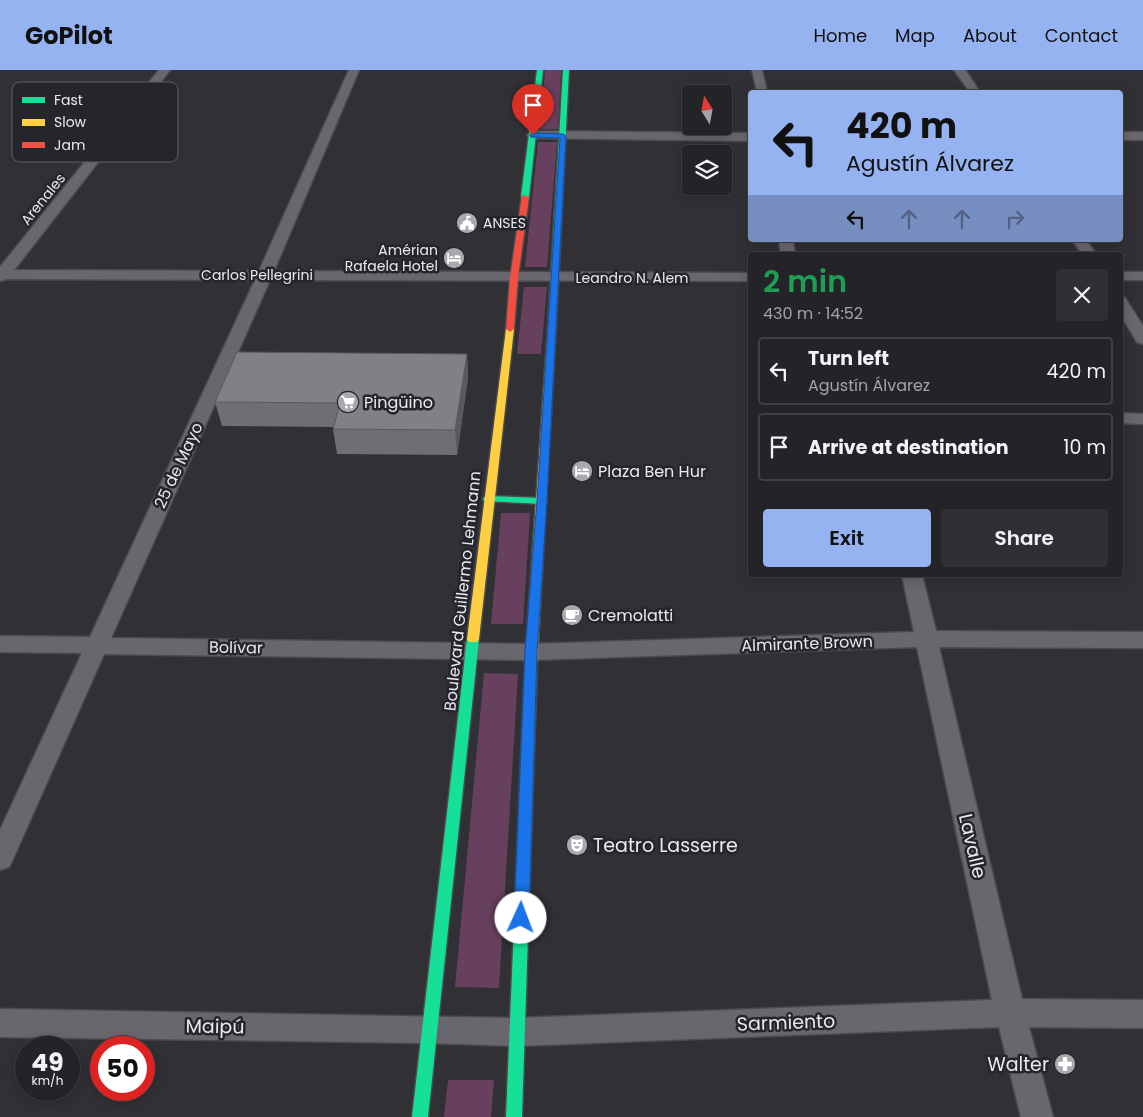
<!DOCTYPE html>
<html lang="en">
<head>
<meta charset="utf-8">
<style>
	:root { --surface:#242428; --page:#303034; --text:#f1f3f6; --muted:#a3a4a8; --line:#414145; --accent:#95b2f1 }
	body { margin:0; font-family:Poppins,sans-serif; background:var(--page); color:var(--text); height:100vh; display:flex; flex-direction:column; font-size:19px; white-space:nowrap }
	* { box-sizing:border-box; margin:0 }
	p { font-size:16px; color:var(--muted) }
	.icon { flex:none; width:28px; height:28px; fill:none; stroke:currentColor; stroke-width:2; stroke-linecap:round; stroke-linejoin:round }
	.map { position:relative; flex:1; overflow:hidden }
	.details { position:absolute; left:748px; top:182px; width:375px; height:325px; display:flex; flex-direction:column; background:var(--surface); border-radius:5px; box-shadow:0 2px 12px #0003,0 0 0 1px var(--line) }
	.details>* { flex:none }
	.top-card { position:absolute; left:748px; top:20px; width:375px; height:152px; border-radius:5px; box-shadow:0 2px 12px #0003,0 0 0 1px var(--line); background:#95b2f1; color:#111; overflow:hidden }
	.needle { width:32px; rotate:349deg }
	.controls { position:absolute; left:682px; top:15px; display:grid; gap:10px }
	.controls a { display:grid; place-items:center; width:50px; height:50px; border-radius:5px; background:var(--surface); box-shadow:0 2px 12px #0003,0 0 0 1px var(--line); font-size:25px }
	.speed { position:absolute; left:15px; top:966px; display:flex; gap:10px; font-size:25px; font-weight:700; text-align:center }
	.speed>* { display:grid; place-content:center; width:65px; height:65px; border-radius:50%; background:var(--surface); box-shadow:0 2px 12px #0003,0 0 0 1px var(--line); line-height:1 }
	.speed small { font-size:12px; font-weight:400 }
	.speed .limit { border:8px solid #d22; background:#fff; color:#111 }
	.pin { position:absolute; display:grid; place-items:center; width:42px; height:42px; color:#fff; margin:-51px -21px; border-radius:50% 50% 50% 0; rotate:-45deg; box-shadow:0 0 5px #0007 }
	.pin .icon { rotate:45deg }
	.me { position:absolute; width:55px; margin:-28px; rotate:2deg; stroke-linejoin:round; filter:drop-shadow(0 0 4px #0008) }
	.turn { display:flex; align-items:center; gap:18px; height:105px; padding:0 15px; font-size:22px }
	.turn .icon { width:65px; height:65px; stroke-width:2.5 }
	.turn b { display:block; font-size:35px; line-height:42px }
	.lanes { display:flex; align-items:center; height:48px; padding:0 15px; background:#0003; justify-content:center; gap:25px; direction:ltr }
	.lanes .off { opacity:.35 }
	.round { display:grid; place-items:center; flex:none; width:52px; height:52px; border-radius:5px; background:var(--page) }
	.overview { display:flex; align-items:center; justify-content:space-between; height:85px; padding:0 15px }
	h1 { font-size:30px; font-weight:600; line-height:38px; color:#1e9e55 }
	.action { display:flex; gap:10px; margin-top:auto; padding:10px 15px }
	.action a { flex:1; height:58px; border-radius:5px; background:var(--accent); color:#111; font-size:20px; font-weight:600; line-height:58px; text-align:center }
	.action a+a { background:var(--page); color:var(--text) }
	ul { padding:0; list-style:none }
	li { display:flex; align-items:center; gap:15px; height:68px; margin:0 10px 8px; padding:0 5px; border:2px solid var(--line); border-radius:5px }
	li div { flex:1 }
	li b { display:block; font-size:19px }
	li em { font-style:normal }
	header { display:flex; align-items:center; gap:30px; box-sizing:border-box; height:70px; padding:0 25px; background:var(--accent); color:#111 }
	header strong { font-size:24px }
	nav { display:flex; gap:28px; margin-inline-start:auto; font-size:18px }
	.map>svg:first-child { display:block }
	.green { fill:#67405d }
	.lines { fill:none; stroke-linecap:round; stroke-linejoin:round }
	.street-casing { stroke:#4b4b4e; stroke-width:3 }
	.fast-casing { stroke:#4b4b4e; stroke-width:3 }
	.slow-casing { stroke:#4b4b4e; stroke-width:3 }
	.jam-casing { stroke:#4b4b4e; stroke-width:3 }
	.street { fill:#6a666e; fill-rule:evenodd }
	.fast { fill:#16e098; fill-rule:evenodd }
	.slow { fill:#ffcf43; fill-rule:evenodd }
	.jam { fill:#f24e42; fill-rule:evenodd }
	.wall { fill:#6e6f72 }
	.shaded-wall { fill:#5a5a5c }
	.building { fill:#808184; stroke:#5a5a5c }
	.route { fill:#1a73e8; stroke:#114b97 }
	.labels { text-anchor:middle; stroke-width:5; stroke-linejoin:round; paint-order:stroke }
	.far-street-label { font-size:14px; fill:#e9e9ee; stroke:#25252c }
	.far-poi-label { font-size:14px; fill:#e9e9ee; stroke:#25252c; text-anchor:start }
	.poi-label { font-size:16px; fill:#e9e9ee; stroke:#25252c; text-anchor:start }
	.street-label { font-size:16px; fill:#e9e9ee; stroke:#25252c }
	.near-poi-label { font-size:19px; fill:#e9e9ee; stroke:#25252c; text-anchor:start }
	.near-street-label { font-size:19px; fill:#e9e9ee; stroke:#25252c }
	.key { fill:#25252c; stroke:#606066; stroke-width:1 }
	.key-label { font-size:14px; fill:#e9e9ee }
</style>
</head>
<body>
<header>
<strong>GoPilot</strong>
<nav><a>Home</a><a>Map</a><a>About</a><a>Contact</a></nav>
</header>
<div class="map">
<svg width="1143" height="1047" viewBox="0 0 1143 1047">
	<rect width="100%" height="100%" fill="#303035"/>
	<g class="green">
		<path d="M 545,0 L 561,0 L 558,59 L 540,59 Z"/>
		<path d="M 538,72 L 557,72 L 547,197 L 525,197 Z"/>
		<path d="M 524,217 L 547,217 L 541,284 L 517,284 Z"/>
		<path d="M 501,443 L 530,443 L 523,554 L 491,554 Z"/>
		<path d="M 484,603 L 518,604 L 499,918 L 455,917 Z"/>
		<path d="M 448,1010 L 494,1010 L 491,1047 L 444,1047 Z"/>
	</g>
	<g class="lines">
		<g class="street-casing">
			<g id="street">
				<path d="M 159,0 L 170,0 L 14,200 L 259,201 L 349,0 L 359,0 L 274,201 L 750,203 L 750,211 L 270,210 L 111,568 L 531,574 L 914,562 L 902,505 L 922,505 L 936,561 L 1143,562 L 1143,578 L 939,577 L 1022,929 L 1143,930 L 1143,958 L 1029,957 L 1053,1047 L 1021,1047 L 999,957 L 517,976 L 430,973 L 0,967 L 0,939 L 517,948 L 992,930 L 917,577 L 531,590 L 104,584 L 13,789 L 9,797 L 0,800 L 0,760 L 82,583 L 0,582 L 0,566 L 90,567 L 255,210 L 7,209 L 0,211 L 0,197 Z"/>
				<path d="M 752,0 L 762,0 L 767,22 L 757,22 Z"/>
				<path d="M 954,0 L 965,0 L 980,22 L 970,22 Z"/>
				<path d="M 533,61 L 750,63 L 750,71 L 529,68 L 527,65 Z"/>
				<rect x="1120" y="62" width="23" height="8"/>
				<path d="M 779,170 L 793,170 L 795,185 L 781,185 Z"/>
				<path d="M 1072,170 L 1086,170 L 1097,185 L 1083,185 Z"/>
				<rect x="1120" y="202" width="23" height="8"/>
				<path d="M 1120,226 L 1125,228 L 1143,256 L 1143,274 L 1137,272 L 1120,244 Z"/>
				<path d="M 1120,343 L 1143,344 L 1143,354 L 1120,353 Z"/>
			</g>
		</g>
		<g class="fast-casing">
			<g id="fast">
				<path d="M 537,0 L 543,0 L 529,127 L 525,129 L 521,127 Z"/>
				<path d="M 563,0 L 569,0 L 556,256 L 552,259 L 548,256 Z"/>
				<path d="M 488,426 L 542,428 L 547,431 L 542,434 L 484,431 L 483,429 L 484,427 Z"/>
				<path d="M 473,565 L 477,566 L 479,569 L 428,1047 L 412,1047 L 467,569 L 469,566 Z"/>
				<path d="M 531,589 L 535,590 L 537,593 L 522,1047 L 506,1047 L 525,593 L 527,590 Z"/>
			</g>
		</g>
		<g class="slow-casing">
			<g id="slow">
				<path d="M 552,253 L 556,256 L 537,593 L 535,596 L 527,596 L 525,593 L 548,256 Z"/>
				<path d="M 510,256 L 514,259 L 479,569 L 477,572 L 469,572 L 467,569 L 506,259 Z"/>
			</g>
		</g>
		<g class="jam-casing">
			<path id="jam" d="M 522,125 L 529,127 L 518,208 L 514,259 L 510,262 L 506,259 L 510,208 Z"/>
		</g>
		<use href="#street" class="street"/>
		<use href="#fast" class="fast"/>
		<use href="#slow" class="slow"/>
		<use href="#jam" class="jam"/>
	</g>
	<path class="wall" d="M 467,284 L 468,308 L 457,385 L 337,384 L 333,359 L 333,357 L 222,356 L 215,332 Z"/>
	<path class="shaded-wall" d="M 467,284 L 468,308 L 457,385 L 455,360 Z"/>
	<path class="building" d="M 237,282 L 467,284 L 455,360 L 333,359 L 340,333 L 215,332 Z"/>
	<path class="route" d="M 533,63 L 563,64 L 566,66 L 547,430 L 537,582 L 529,848 L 526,853 L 521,855 L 516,853 L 514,848 L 525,582 L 537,430 L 560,68 L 531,67 L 530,65 Z"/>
	<defs>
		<g id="civic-disc" transform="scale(1.125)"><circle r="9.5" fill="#a8a8ad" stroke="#25252c"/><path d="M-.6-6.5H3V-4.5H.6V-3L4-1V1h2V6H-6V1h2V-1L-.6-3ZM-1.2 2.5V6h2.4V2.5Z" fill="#fff"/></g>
		<g id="hotel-disc" transform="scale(1.125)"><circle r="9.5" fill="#a8a8ad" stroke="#25252c"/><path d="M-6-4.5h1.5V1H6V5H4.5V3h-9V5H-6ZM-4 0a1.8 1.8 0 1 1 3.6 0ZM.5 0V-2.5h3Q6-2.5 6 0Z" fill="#fff"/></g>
		<g id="supermarket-disc" transform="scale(1.125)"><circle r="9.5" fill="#a8a8ad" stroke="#25252c"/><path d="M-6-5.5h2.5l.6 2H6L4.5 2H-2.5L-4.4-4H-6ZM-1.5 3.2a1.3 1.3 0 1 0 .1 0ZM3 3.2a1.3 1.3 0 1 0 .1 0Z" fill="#fff"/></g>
		<g id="cafe-disc" transform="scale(1.125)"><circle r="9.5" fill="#a8a8ad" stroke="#25252c"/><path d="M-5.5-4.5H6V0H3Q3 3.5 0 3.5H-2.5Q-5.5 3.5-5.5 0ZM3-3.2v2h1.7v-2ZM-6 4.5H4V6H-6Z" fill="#fff"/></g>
		<g id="theatre-disc" transform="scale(1.125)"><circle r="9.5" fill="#a8a8ad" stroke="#25252c"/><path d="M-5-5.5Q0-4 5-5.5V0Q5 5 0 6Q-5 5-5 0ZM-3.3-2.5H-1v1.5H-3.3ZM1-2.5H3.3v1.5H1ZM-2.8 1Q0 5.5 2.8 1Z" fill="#fff"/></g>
		<g id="pharmacy-disc" transform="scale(1.125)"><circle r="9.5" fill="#a8a8ad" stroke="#25252c"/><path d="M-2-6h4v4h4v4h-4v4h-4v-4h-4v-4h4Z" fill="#fff"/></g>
	</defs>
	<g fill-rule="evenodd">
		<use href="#civic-disc" x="467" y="153"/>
		<use href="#hotel-disc" x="454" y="188"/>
		<use href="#supermarket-disc" x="348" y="332"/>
		<use href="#hotel-disc" x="582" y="401"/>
		<use href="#cafe-disc" x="572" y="545"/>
		<use href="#theatre-disc" x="577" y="775"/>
		<use href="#pharmacy-disc" x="1065" y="994"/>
	</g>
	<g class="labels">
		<g class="far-street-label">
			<text transform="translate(43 129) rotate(-51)" y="5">Arenales</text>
			<text x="257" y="210">Carlos Pellegrini</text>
			<text x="632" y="213">Leandro N. Alem</text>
		</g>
		<g class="far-poi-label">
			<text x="483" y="158">ANSES</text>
			<text x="438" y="185" text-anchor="end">Amérian<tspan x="438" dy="16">Rafaela Hotel</tspan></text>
		</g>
		<g class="poi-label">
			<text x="364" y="338">Pingüino</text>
			<text x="598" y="407">Plaza Ben Hur</text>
			<text x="588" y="551">Cremolatti</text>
		</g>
		<g class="street-label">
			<text transform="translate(178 395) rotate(-65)" y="6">25 de Mayo</text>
			<text transform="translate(462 521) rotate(-84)" y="6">Boulevard Guillermo Lehmann</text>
			<text transform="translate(807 573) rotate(-2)" y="6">Almirante Brown</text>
			<text transform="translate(236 577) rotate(1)" y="6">Bolívar</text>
		</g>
		<g class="near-poi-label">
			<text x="593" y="782">Teatro Lasserre</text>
			<text x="1049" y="1001" text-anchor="end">Walter</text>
		</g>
		<g class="near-street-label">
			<text transform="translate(973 776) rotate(77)" y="7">Lavalle</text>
			<text transform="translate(786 952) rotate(-2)" y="7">Sarmiento</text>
			<text transform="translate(215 956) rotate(1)" y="7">Maipú</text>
		</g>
	</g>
	<rect x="12" y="12" width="166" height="80" rx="8" class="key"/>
	<rect x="22" y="27" width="23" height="6" fill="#16e098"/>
	<rect x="22" y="49" width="23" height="7" fill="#ffcf43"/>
	<rect x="22" y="72" width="23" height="6" fill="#f24e42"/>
	<g class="key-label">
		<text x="54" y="35">Fast</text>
		<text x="54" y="57">Slow</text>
		<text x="54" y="80">Jam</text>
	</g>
</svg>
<div class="controls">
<a><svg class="needle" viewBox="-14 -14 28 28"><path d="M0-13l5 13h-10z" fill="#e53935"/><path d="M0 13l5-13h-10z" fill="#a3a4a8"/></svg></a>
<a><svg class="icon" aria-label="layers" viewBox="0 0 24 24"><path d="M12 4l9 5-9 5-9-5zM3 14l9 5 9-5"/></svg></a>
</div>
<div class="speed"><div>49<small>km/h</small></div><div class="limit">50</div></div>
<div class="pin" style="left:533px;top:65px;background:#d93025"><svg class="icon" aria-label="arrive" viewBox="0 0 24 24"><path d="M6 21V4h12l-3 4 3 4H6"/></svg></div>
<svg class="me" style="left:521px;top:848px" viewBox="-20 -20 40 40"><circle r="19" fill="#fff"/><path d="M0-13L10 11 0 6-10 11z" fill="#1a73e8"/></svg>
<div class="top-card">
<div class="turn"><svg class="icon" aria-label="left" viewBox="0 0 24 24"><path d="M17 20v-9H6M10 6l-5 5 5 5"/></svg><div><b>420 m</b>Agustín Álvarez</div></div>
<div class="lanes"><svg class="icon" aria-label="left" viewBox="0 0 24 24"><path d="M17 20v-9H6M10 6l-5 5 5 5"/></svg><svg class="icon off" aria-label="ahead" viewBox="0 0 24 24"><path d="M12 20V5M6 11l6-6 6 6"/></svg><svg class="icon off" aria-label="ahead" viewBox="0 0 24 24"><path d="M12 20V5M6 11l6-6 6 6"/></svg><svg class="icon off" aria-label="right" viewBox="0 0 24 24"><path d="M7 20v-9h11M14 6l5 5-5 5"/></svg></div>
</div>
<section class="details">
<div class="overview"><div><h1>2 min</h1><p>430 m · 14:52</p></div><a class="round"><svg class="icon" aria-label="close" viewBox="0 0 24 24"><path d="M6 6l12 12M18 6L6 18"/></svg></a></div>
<ul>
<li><svg class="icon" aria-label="left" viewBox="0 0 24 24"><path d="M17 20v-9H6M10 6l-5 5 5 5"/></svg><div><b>Turn left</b><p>Agustín Álvarez</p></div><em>420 m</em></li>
<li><svg class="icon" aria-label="arrive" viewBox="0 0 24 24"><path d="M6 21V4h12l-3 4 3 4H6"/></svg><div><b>Arrive at destination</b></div><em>10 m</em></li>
</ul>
<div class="action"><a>Exit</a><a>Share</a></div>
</section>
</div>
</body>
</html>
